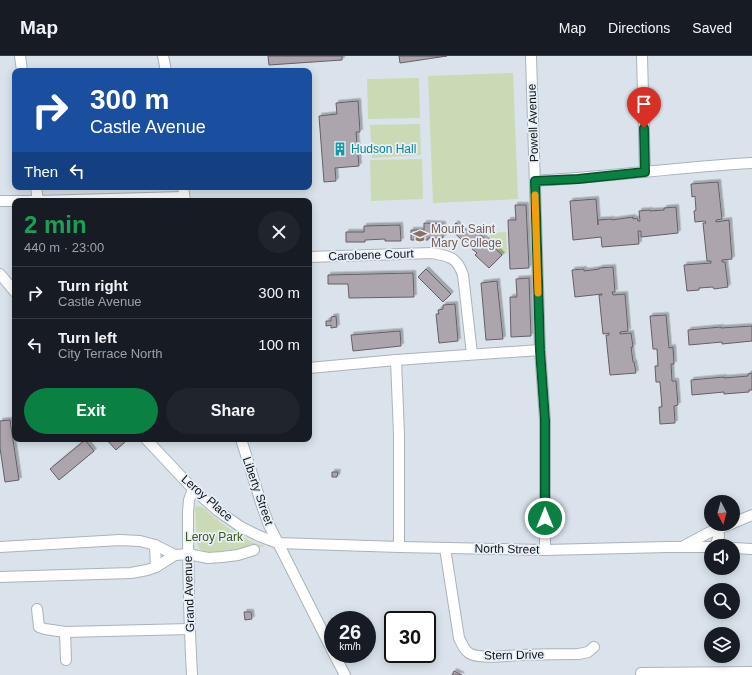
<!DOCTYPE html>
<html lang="en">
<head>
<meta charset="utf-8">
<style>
	:root { --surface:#171b24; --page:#20242c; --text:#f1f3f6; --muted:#9ea1a6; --line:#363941; --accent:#0b8043 }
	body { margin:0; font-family:Arial,sans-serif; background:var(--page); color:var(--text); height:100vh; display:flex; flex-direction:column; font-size:15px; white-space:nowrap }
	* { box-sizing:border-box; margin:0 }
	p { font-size:13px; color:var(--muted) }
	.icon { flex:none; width:22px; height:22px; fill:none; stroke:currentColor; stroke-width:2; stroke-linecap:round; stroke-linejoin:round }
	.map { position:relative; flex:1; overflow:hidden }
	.details { position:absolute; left:12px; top:142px; width:300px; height:244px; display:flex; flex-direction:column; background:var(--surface); border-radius:8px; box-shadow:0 2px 10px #0003 }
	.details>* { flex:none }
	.top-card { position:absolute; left:12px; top:12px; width:300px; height:122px; border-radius:8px; box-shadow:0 2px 10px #0003; background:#1a4fa0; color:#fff; overflow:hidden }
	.needle { width:26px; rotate:174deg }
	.fabs { position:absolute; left:704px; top:439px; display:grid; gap:8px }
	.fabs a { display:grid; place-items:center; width:36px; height:36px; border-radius:50%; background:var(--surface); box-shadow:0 2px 10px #0003; font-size:20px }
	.speed { position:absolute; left:324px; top:555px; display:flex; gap:8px; font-size:20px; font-weight:700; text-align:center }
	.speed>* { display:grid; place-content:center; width:52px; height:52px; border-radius:50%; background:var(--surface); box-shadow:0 2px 10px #0003; line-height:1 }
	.speed small { font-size:10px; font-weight:400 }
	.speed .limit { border:2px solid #111; border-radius:6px; background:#fff; color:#111 }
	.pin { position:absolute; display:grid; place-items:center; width:34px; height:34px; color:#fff; margin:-41px -17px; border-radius:50% 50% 50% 0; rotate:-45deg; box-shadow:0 0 4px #0007 }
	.pin .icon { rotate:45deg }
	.me { position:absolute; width:44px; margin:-22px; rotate:0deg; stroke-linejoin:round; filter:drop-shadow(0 0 3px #0008) }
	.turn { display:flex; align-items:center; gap:14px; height:84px; padding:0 12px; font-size:18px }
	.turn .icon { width:52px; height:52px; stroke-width:2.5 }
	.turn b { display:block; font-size:28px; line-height:34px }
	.then { display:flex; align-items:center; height:38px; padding:0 12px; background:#0003; gap:8px; font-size:15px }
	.round { display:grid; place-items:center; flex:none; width:42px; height:42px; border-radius:21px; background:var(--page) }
	.summary { display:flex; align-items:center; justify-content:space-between; height:68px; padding:0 12px }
	h1 { font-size:24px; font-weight:600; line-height:30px; color:#1e9e55 }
	.button { display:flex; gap:8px; margin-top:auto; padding:8px 12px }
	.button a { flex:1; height:46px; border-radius:24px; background:var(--accent); color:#fff; font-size:16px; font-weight:600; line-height:46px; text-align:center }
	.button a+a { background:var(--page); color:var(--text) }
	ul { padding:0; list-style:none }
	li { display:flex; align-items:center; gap:12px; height:52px; padding:0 12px; border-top:1px solid var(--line) }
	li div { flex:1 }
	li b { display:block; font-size:15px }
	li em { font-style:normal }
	header { display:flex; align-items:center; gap:24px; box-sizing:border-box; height:56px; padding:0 20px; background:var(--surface); border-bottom:1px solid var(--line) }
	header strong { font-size:19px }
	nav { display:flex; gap:22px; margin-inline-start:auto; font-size:14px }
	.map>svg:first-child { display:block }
	.green { fill:#c9dab4 }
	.building { fill:#ada5ae; stroke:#655f67; filter:url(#shadow) }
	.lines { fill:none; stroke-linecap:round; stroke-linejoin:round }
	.minor-casing { stroke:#aab3ba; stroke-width:12 }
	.minor { stroke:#fff; stroke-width:10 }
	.route-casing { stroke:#07532c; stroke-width:10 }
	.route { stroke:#0b8043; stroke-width:7 }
	.slow { stroke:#f59e0b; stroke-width:7 }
	.labels { text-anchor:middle; stroke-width:3.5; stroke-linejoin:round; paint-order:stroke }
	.street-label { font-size:12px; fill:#101316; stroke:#e7f0f8 }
	.culture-label { font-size:12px; fill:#0d838f; stroke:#e7f0f8; text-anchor:start }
	.education-label { font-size:12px; fill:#785e54; stroke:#e7f0f8; text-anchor:start }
	.park-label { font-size:12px; fill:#415718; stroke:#e7f0f8 }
</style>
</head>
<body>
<header>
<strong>Map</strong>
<nav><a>Map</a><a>Directions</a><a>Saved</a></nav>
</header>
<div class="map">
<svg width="752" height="619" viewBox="0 0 752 619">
	<defs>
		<filter id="shadow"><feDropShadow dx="2.5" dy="-2.5" stdDeviation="0" flood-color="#0004"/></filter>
	</defs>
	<rect width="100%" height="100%" fill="#dae3eb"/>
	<g class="green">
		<path d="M 513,17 L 518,143 L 433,147 L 428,20 Z"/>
		<path d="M 419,22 L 420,62 L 368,63 L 367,23 Z"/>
		<path d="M 420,68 L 421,99 L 372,102 L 370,69 Z"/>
		<path d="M 422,103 L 423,143 L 371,145 L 370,104 Z"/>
		<path d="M 506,176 L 507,197 L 501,198 L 488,183 L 491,177 Z"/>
		<path d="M 197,450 C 206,451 208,457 215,462 C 229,473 247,486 265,490 L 233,496 L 207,497 L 200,493 L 197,488 L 195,452 Z"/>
	</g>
	<g class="building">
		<path d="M 268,0 L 342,0 L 342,4 L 269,9 Z"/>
		<path d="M 399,0 L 447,0 L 400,7 Z"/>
		<path d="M 358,45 L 360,76 L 356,76 L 359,110 L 335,112 L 336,125 L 324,126 L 319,60 L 337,58 L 336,47 Z"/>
		<path d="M 718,126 L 722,163 L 716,164 L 716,166 L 729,164 L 732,203 L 722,204 L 722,206 L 725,206 L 728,231 L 714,233 L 713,231 L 699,232 L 699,234 L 687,235 L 684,209 L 711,207 L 711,205 L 707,205 L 703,167 L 706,167 L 705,165 L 695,166 L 694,155 L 696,154 L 695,140 L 692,141 L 691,128 Z"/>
		<path d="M 596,143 L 598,169 L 598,164 L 612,163 L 612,164 L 633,161 L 633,163 L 637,162 L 638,165 L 640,165 L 639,155 L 650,154 L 650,155 L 664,154 L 664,152 L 676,151 L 678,177 L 641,181 L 641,175 L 638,175 L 639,188 L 602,191 L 601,181 L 573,184 L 570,145 Z"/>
		<path d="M 515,149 L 526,149 L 529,212 L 510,213 L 508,164 L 516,164 Z"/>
		<path d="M 424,167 L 443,168 L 443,182 L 428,182 L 428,184 L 411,184 L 411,174 L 424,174 Z"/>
		<path d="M 456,167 L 465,176 L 471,170 L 502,199 L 489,212 L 475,199 L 477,197 L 472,193 L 474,190 L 470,186 L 469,188 L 463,183 L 462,184 L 450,173 Z"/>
		<path d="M 400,169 L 401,185 L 385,185 L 385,183 L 365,184 L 365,186 L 346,186 L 346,176 L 364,176 L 364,170 Z"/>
		<path d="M 613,211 L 615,236 L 612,236 L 613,239 L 625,238 L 628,275 L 620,276 L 620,278 L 631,277 L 633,291 L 631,291 L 633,306 L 634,306 L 636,317 L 610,319 L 606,279 L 609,279 L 609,277 L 603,278 L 599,239 L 602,239 L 602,238 L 575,241 L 572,214 L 584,213 L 584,215 L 599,213 L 599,212 Z"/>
		<path d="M 426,213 L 451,238 L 443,246 L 418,221 Z"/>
		<path d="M 413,217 L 414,241 L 349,242 L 348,228 L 328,228 L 328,219 Z"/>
		<path d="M 529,222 L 531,280 L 511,281 L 510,241 L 517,241 L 516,223 Z"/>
		<path d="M 497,225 L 503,283 L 486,284 L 481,227 Z"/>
		<path d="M 455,248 L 458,285 L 439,287 L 436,258 L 439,258 L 438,254 L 443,253 L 443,249 Z"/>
		<path d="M 666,259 L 669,292 L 673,291 L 674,308 L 671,308 L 672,325 L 676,325 L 678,349 L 674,350 L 675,367 L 660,368 L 659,351 L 662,351 L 660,326 L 656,326 L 655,310 L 658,310 L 657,293 L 653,293 L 650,260 Z"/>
		<path d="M 336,260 L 337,271 L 331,272 L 331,269 L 326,270 L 326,265 L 331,265 L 331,261 Z"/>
		<path d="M 752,270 L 752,285 L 722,288 L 722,286 L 689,289 L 688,274 L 721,271 L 721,272 Z"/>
		<path d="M 400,275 L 401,290 L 353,295 L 351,279 Z"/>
		<path d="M 752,317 L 752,334 L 749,334 L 749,336 L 724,338 L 724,336 L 692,339 L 691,324 L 724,321 L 724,322 L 748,320 L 748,318 Z"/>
		<path d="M 10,364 L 19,424 L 5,426 L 0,392 L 0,365 Z"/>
		<path d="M 106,383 L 125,383 L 126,385 L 116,394 Z"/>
		<path d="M 85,384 L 94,395 L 59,424 L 50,413 Z"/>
		<path d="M 332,416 L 338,416 L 337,421 L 332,421 Z"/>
		<path d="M 244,556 L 251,556 L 252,563 L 245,564 Z"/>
		<path d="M 454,615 L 462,619 L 452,619 Z"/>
	</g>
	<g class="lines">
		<g class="minor-casing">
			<g id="minor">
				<path d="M 20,0 L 22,15"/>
				<path d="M 163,0 L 166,15"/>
				<path d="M 531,0 L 540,294 L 545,364 L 545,494"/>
				<path d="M 642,0 L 645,116"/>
				<path d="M 535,125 C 607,121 679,111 752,107"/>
				<path d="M 36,131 L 38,145"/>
				<path d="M 183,131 L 185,145"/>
				<path d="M 0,145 L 38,145 L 184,141"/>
				<path d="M 309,201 L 432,197 C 449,200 457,201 463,219 L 472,298"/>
				<path d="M 0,218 L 15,236"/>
				<path d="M 396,304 L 399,379 L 399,491"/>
				<path d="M 309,312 L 396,304 L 540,294"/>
				<path d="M 146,383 L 193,433 L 218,455 L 241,471 L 259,480 L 278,487 L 399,491 L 545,494 L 667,491 L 711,491"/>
				<path d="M 241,383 L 262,450 L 269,469 L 333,596"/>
				<path d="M 733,467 L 752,459"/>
				<path d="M 155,489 L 156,511"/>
				<path d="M 684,490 L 708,477 L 731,468"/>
				<path d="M 715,490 L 719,480 L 718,474"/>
				<path d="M 0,491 L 120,484 L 140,485 L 155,489 L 175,499 L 188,498 L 208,502 L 222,501 L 238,499 L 254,494"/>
				<path d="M 445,492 L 459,582 C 462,588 464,594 469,597 C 479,604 510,599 522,599 C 541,598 560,598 579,598 L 588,596 L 594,591"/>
				<path d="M 733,492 L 752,493"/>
				<path d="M 0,521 L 131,517 L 147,514 L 156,511 L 175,499"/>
				<path d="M 37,553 L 39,571 L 45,573 L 65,576 L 190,573"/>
				<path d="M 65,576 L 66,604"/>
				<path d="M 334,598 L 345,619"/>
				<path d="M 641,617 L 752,616"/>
				<path d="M 192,619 C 189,565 188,511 188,456 L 189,444 L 193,433"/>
			</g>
		</g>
		<use href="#minor" class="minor"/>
	</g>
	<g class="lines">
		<g class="route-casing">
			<path id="route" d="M 545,462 L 545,364 L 540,294 L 535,125 L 578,123 L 645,116 L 644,72"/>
		</g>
		<use href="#route" class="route"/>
		<path class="slow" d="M 535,139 L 538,237"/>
	</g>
	<defs>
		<g id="building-bare" transform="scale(1.08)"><path d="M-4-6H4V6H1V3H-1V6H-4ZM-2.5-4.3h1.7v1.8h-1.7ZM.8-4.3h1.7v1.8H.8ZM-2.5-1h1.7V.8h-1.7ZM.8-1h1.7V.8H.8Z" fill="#0f9aa8" stroke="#e7f0f8" stroke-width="2.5" paint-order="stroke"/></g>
		<g id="university-bare" transform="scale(1.08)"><path d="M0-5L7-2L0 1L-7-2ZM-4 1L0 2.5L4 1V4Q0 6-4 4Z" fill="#8d6e63" stroke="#e7f0f8" stroke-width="2.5" paint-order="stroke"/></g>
	</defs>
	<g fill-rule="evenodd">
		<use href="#building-bare" x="340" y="93"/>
		<use href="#university-bare" x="420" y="180"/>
	</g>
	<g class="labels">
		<g class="street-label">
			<text transform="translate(533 67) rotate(-92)" y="4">Powell Avenue</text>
			<text transform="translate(371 199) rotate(-2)" y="4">Carobene Court</text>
			<text transform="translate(258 435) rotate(71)" y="4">Liberty Street</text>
			<text transform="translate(207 442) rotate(41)" y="4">Leroy Place</text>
			<text transform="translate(507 493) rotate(1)" y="4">North Street</text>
			<text transform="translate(189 538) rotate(-92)" y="4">Grand Avenue</text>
			<text transform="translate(514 599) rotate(-1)" y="4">Stern Drive</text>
		</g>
		<g class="culture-label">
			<text x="351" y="97">Hudson Hall</text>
		</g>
		<g class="education-label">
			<text x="431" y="177">Mount Saint<tspan x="431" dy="14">Mary College</tspan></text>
		</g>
		<g class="park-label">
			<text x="214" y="485">Leroy Park</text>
		</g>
	</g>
</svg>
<div class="fabs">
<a><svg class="needle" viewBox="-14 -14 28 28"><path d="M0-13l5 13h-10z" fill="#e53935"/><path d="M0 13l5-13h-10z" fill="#9ea1a6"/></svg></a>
<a><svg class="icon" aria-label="sound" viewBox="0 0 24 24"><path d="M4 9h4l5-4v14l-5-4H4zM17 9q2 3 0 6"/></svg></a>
<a><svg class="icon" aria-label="search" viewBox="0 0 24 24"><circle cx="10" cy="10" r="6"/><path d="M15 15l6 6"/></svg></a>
<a><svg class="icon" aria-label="layers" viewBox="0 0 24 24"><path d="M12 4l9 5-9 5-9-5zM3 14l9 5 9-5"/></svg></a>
</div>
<div class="speed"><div>26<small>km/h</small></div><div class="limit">30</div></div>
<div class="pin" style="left:644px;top:72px;background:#d93025"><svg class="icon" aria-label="arrive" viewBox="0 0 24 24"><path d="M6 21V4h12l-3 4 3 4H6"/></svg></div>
<svg class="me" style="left:545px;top:462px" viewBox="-20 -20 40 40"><circle r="17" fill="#0b8043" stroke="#fff" stroke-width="3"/><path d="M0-11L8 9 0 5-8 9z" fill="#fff"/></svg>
<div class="top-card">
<div class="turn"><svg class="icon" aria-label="right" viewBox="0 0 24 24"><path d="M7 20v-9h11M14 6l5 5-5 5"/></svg><div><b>300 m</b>Castle Avenue</div></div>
<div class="then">Then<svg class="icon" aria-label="left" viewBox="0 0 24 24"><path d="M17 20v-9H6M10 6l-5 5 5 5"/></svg></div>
</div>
<section class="details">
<div class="summary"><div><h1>2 min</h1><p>440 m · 23:00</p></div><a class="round"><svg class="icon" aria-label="close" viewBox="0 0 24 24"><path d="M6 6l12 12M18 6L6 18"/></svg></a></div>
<ul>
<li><svg class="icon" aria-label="right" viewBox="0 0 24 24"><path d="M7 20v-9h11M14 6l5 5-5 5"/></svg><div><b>Turn right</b><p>Castle Avenue</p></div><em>300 m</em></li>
<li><svg class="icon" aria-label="left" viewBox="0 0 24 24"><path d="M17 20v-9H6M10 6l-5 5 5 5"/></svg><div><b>Turn left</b><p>City Terrace North</p></div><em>100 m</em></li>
</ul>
<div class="button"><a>Exit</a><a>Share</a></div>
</section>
</div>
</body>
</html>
